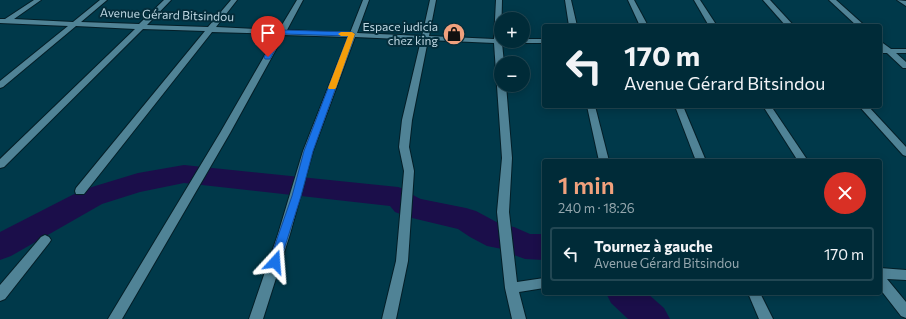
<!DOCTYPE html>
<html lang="fr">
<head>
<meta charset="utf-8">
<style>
	:root { --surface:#002b38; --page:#0a3340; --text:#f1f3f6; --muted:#95a7ae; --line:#224753; --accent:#f1a17d }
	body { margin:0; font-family:Commissioner,sans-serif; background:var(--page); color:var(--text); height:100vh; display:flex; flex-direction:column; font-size:15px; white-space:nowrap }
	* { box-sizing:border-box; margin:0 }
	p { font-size:13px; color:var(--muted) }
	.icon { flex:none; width:22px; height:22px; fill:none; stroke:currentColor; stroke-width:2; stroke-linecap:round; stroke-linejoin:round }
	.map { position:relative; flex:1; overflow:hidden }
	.sheet { position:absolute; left:542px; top:159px; width:340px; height:136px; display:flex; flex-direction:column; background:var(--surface); border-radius:4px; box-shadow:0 2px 10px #0003,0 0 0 1px var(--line) }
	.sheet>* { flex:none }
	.hud { position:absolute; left:542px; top:24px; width:340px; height:84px; border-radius:4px; box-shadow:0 2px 10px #0003,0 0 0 1px var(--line); background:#002b38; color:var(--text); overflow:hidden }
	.fabs { position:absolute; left:494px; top:12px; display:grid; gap:8px }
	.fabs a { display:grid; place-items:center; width:36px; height:36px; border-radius:50%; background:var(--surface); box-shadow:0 2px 10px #0003,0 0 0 1px var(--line); font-size:20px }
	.pin { position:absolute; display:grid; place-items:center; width:34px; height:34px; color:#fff; margin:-41px -17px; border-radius:50% 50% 50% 0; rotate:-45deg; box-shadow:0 0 4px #0007 }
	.pin .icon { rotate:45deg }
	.me { position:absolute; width:44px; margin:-22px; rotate:19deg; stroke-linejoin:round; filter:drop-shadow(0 0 3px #0008) }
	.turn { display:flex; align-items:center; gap:14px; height:84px; padding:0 16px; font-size:18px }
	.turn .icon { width:52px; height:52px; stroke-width:2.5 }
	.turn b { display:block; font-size:28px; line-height:34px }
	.round { display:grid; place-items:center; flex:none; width:42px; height:42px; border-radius:21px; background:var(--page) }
	.summary { display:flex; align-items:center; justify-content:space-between; height:68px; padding:0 16px }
	h1 { font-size:24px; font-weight:600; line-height:30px; color:var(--accent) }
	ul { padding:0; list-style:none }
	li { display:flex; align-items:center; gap:12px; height:54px; margin:0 8px 6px; padding:0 8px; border:2px solid var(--line); border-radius:4px }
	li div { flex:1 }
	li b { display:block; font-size:15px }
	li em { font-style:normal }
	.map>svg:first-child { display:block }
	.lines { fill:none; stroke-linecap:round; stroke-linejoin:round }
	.river { fill:#1b0e4a; fill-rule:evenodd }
	.street-casing { stroke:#031e27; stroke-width:2 }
	.street { fill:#508396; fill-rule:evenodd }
	.route { fill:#1a73e8; stroke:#114b97 }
	.slow { fill:#f59e0b }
	.labels { text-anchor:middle; stroke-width:4; stroke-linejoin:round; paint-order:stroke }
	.far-street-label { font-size:12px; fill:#bed7e2; stroke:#042d3b }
	.far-poi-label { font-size:12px; fill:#bed7e2; stroke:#042d3b; text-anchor:end }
</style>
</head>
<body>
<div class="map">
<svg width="906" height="319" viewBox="0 0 906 319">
	<rect width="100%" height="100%" fill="#00394a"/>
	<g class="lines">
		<g class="river">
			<path d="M 184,165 L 398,187 C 407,189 413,196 421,199 L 466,208 L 476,211 L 502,225 L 514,227 L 530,234 L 544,234 L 544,260 L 525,259 L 514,255 L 507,250 L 487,246 L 470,237 L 458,229 L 408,217 L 395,212 L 390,206 L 184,183 L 140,192 L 102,204 L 11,256 L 0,260 L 0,232 L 82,190 L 138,173 Z"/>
			<path d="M 606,293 L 647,293 L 664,308 L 670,319 L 628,319 L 611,303 Z"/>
		</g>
		<g class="street-casing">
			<g id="street">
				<path d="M 34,0 L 41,0 L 14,19 L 73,22 L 100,0 L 107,0 L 81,22 L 139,24 L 164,0 L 171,0 L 147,25 L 208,27 L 231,0 L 237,0 L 216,27 L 279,30 L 297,0 L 303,0 L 287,30 L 350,33 L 363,0 L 369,0 L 357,33 L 422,36 L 430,0 L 436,0 L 429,36 L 494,39 L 496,0 L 502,0 L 501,41 L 505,41 L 502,43 L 504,63 L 501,63 L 501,85 L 506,85 L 512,158 L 509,212 L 517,282 L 544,278 L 544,288 L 519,292 L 526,319 L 512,319 L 505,288 L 497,212 L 502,158 L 494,43 L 428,40 L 412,120 L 409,147 L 414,171 L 408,261 L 396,319 L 382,319 L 396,261 L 404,171 L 399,147 L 402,120 L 421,40 L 355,37 L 313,151 L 290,234 L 263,319 L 249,319 L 278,234 L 303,151 L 348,37 L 284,35 L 230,133 L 122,319 L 108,319 L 220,133 L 277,34 L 212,32 L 84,194 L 76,194 L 75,191 L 76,188 L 205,31 L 143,29 L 4,167 L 0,168 L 0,159 L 135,29 L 76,26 L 3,87 L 0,88 L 0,81 L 68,26 L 0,23 L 0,19 L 5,19 Z"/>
				<path d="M 565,0 L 571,0 L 577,26 L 569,26 Z"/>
				<path d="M 628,0 L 634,0 L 648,26 L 640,26 Z"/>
				<path d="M 694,0 L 700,0 L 717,26 L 709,26 Z"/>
				<path d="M 763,0 L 770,0 L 794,26 L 786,26 Z"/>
				<path d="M 829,0 L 836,0 L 865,26 L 857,26 Z"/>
				<path d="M 897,0 L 906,1 L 906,6 Z"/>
				<path d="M 523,39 L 544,39 L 544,43 L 520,43 L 519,41 L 523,41 Z"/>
				<path d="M 880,41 L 891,49 L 906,49 L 906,53 L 896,53 L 906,62 L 906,68 L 903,68 L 887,53 L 883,53 L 883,50 L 880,47 Z"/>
				<path d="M 587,106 L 595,106 L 609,161 L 599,161 Z"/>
				<path d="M 675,106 L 683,106 L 706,161 L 696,161 Z"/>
				<path d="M 763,106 L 771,106 L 808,161 L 798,161 Z"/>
				<path d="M 859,106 L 868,106 L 906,147 L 906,156 L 903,155 Z"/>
				<path d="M 45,235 L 49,237 L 51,240 L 49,243 L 5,299 L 0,301 L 0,285 L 41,237 Z"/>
				<path d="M 880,268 L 906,270 L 906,280 L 887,279 L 906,302 L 906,318 L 901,316 L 880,289 Z"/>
				<path d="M 748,293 L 760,293 L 773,319 L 759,319 Z"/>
			</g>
		</g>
		<use href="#street" class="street"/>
	</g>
	<path class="route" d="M 282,30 L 352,32 L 355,34 L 313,151 L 301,196 L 280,262 L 279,266 L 275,267 L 271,266 L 269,262 L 292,196 L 304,151 L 348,36 L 284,34 L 270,59 L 265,59 L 264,57 L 278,32 Z"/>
	<path class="slow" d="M 352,32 L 355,34 L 336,88 L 335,89 L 329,89 L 328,88 L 348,36 L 341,36 L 338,34 L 341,32 Z"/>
	<defs>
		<g id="shop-disc" transform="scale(1.15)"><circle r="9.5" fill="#f1a17d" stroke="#042d3b"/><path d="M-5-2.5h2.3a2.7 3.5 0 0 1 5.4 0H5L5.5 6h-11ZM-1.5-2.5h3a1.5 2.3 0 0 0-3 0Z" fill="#111"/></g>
	</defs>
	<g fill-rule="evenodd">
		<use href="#shop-disc" x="454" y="34"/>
	</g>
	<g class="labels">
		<g class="far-street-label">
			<text transform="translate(167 15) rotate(2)" y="4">Avenue Gérard Bitsindou</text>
		</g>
		<g class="far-poi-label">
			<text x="438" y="31">Espace judicia<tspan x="438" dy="14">chez king</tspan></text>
		</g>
	</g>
</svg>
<div class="fabs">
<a>+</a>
<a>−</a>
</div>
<div class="pin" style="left:268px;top:57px;background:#d93025"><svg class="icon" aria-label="arrive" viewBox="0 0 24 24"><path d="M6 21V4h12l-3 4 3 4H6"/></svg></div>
<svg class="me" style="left:275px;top:262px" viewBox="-20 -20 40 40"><path d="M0-17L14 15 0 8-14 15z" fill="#1a73e8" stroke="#fff" stroke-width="4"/></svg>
<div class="hud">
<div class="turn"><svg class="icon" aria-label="left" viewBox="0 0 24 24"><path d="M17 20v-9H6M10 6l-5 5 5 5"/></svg><div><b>170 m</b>Avenue Gérard Bitsindou</div></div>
</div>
<section class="sheet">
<div class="summary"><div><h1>1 min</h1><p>240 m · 18:26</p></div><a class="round" style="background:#d93025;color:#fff"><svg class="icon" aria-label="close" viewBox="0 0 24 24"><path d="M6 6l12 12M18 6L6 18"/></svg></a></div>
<ul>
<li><svg class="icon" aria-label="left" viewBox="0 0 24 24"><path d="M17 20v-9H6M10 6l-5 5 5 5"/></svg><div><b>Tournez à gauche</b><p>Avenue Gérard Bitsindou</p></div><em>170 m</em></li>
</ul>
</section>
</div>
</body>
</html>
